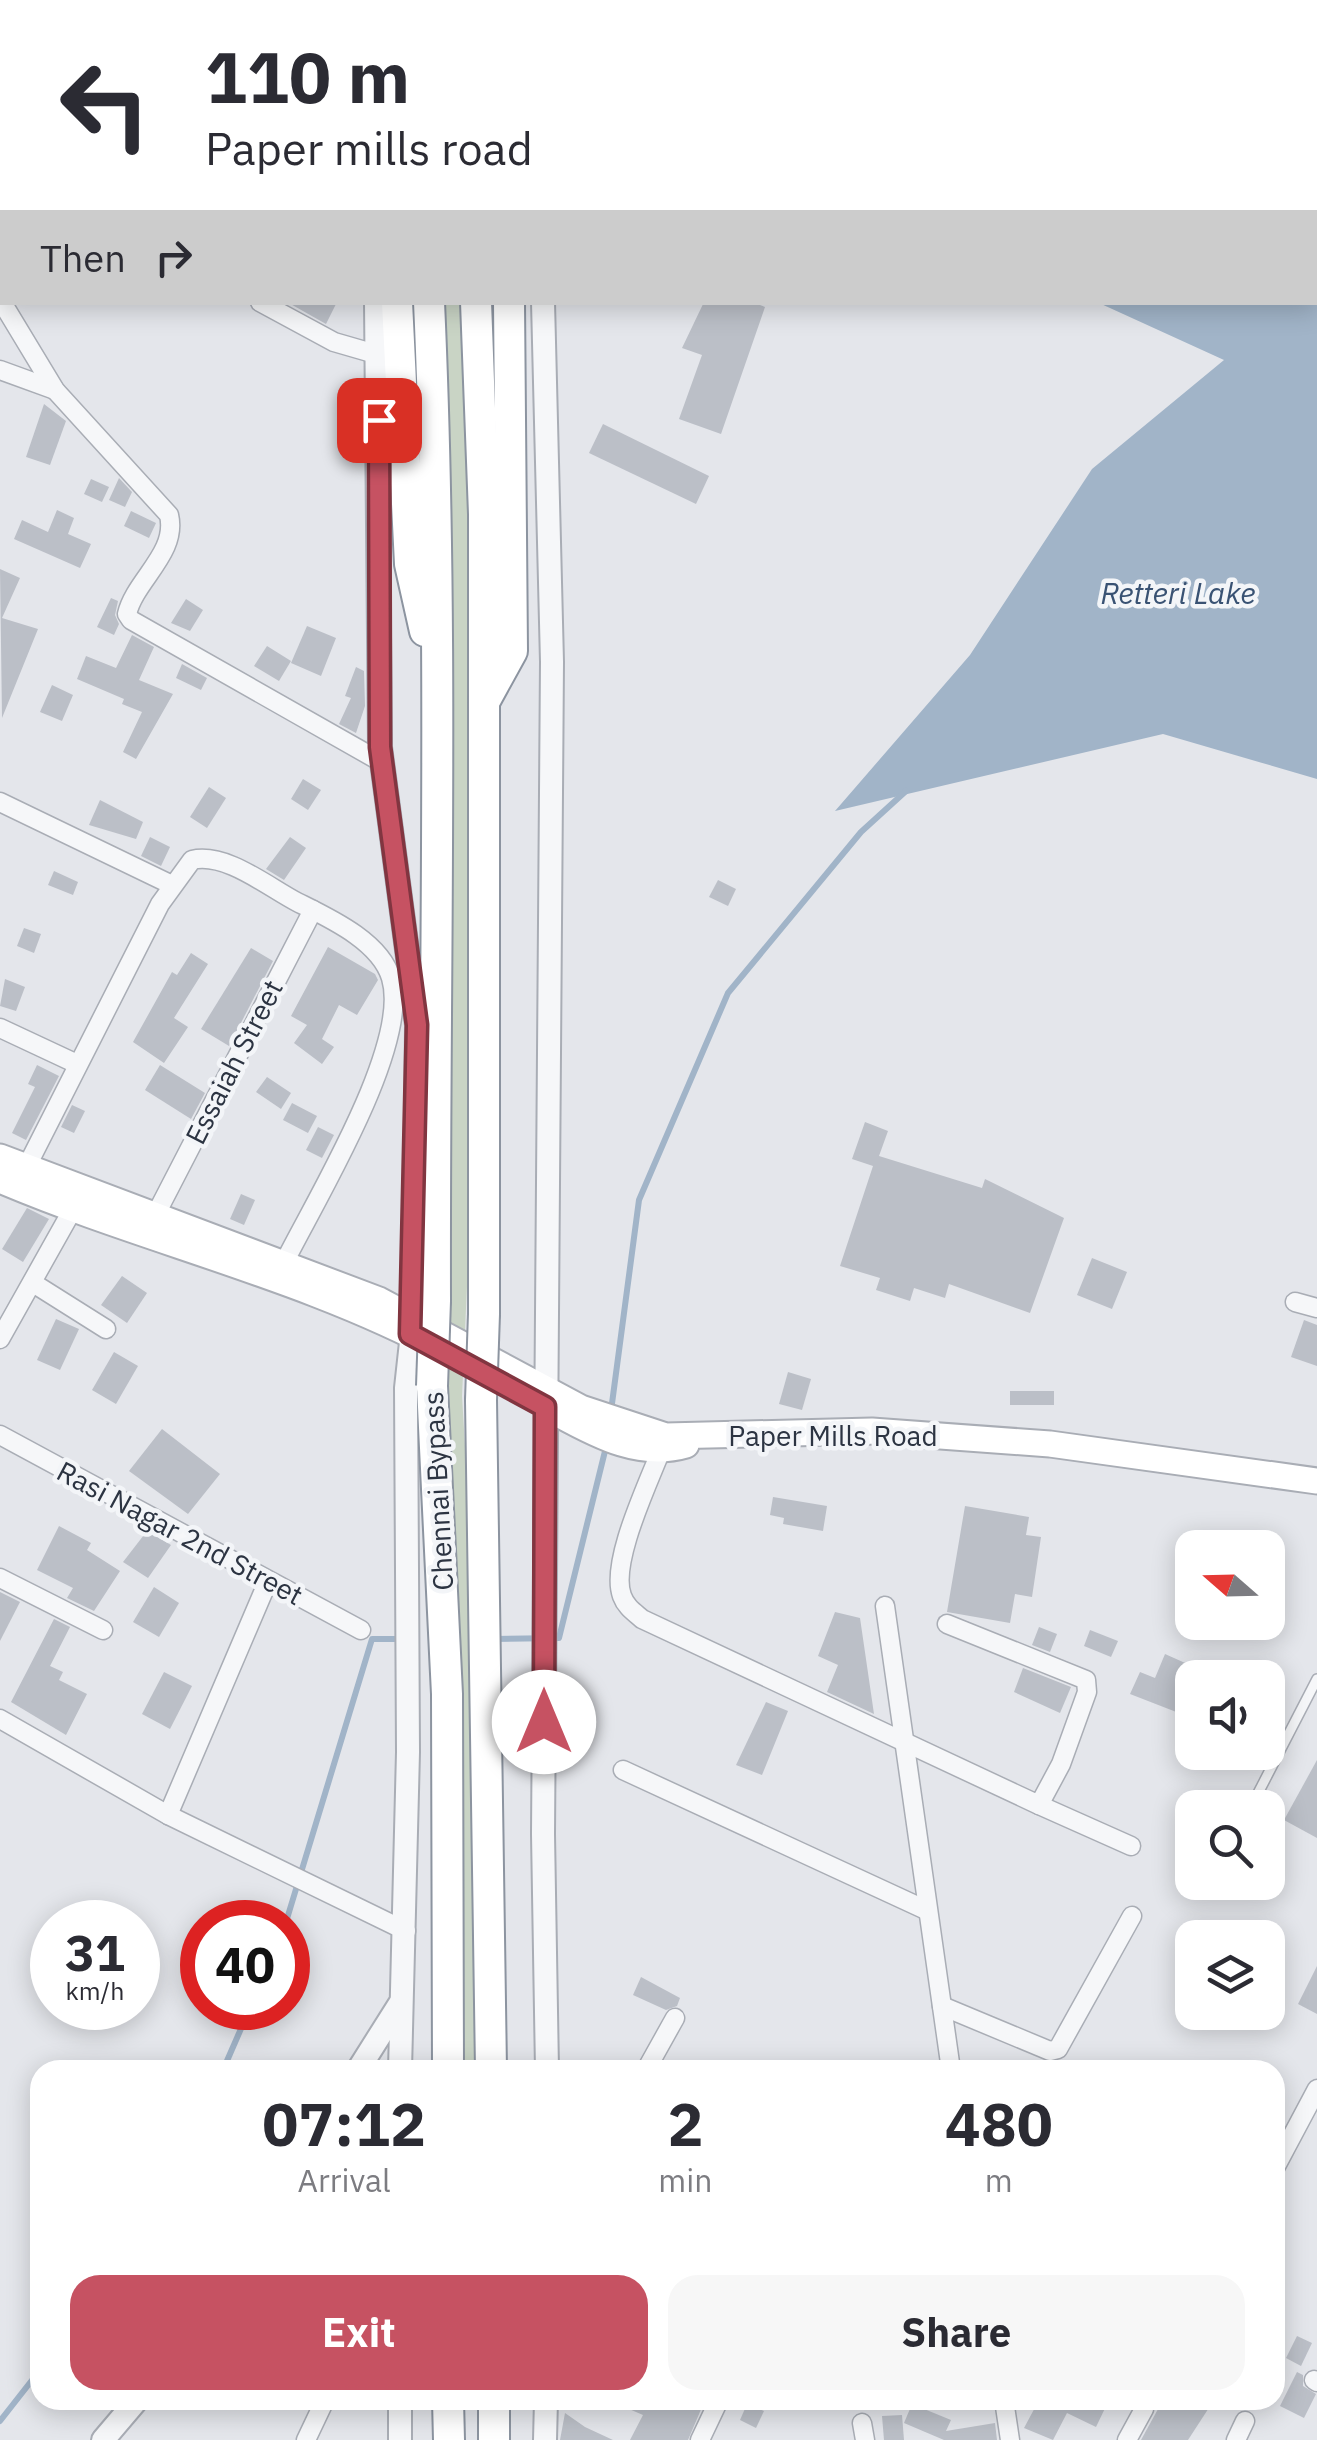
<!DOCTYPE html>
<html lang="en">
<head>
<meta charset="utf-8">
<style>
	:root { --surface:#fff; --page:#f7f7f7; --text:#2b2b33; --muted:#7c7c81; --accent:#c65262 }
	body { margin:0; font-family:"IBM Plex Sans",sans-serif; background:var(--page); color:var(--text); height:100vh; display:flex; flex-direction:column; font-size:38px; white-space:nowrap }
	* { box-sizing:border-box; margin:0 }
	p { font-size:32px; color:var(--muted) }
	.icon { flex:none; width:55px; height:55px; fill:none; stroke:currentColor; stroke-width:2; stroke-linecap:round; stroke-linejoin:round }
	.map { position:relative; flex:1; overflow:hidden }
	.details { position:absolute; left:30px; top:2060px; width:1255px; height:350px; display:flex; flex-direction:column; background:var(--surface); border-radius:30px; box-shadow:0 5px 25px #0003 }
	.details>* { flex:none }
	.banner { position:absolute; left:0px; top:0px; width:1318px; height:305px; box-shadow:0 5px 25px #0003; background:#fff; color:var(--text); overflow:hidden }
	.needle { width:65px; rotate:290deg }
	.controls { position:absolute; left:1175px; top:1530px; display:grid; gap:20px }
	.controls a { display:grid; place-items:center; width:110px; height:110px; border-radius:20px; background:var(--surface); box-shadow:0 5px 25px #0003; font-size:50px }
	.speed { position:absolute; left:30px; top:1900px; display:flex; gap:20px; font-size:50px; font-weight:700; text-align:center }
	.speed>* { display:grid; place-content:center; width:130px; height:130px; border-radius:50%; background:var(--surface); box-shadow:0 5px 25px #0003; line-height:1 }
	.speed small { font-size:25px; font-weight:400 }
	.speed .limit { border:15px solid #d22; background:#fff; color:#111 }
	.pin { position:absolute; display:grid; place-items:center; width:85px; height:85px; color:#fff; margin:-42px; border-radius:20px; box-shadow:0 5px 15px #0006 }
	.me { position:absolute; width:110px; margin:-55px; rotate:0deg; stroke-linejoin:round; filter:drop-shadow(0 0 8px #0008) }
	.turn { display:flex; align-items:center; gap:35px; height:210px; padding:0 40px; font-size:45px }
	.turn .icon { width:130px; height:130px; stroke-width:2.5 }
	.turn b { display:block; font-size:70px; line-height:85px }
	.then { display:flex; align-items:center; height:95px; padding:0 40px; background:#0003; gap:20px; font-size:38px }
	.eta { display:flex; justify-content:space-evenly; align-items:center; height:170px; text-align:center }
	.eta b { font-size:60px; font-weight:700; line-height:70px }
	.button { display:flex; gap:20px; margin-top:auto; padding:20px 40px }
	.button a { flex:1; height:115px; border-radius:30px; background:var(--accent); color:#fff; font-size:40px; font-weight:700; line-height:115px; text-align:center }
	.button a+a { background:var(--page); color:var(--text) }
	.map>svg:first-child { display:block }
	.green { fill:#c9d4c5 }
	.water { fill:#a1b4c8 }
	.lines { fill:none; stroke-linecap:round; stroke-linejoin:round }
	.stream { stroke:#a1b4c8; stroke-width:6 }
	.building { fill:#bbbfc7 }
	.service-casing { stroke:#a9adb5; stroke-width:12 }
	.minor-casing { stroke:#a9adb5; stroke-width:21 }
	.tertiary-casing { stroke:#a9adb5; stroke-width:26 }
	.secondary-casing { stroke:#a9adb5; stroke-width:29 }
	.trunk-casing { stroke:#8c94a0; stroke-width:34 }
	.service { stroke:#f6f7f9; stroke-width:9 }
	.minor { stroke:#f6f7f9; stroke-width:18 }
	.tertiary { stroke:#f6f7f9; stroke-width:22 }
	.secondary { stroke:#fff; stroke-width:25 }
	.trunk { stroke:#fff; stroke-width:30 }
	.trunk-bridge-casing { stroke:#8c94a0; stroke-width:34; stroke-linecap:butt }
	.trunk-bridge { stroke:#fff; stroke-width:30 }
	.route-casing { stroke:#813540; stroke-width:25 }
	.route { stroke:#c65262; stroke-width:18 }
	.labels { text-anchor:middle; stroke-width:9; stroke-linejoin:round; paint-order:stroke }
	.street-label { font-size:28px; fill:#2c3442; stroke:#f3f5f8 }
	.water-label { font-size:30px; font-style:italic; fill:#395273; stroke:#f3f5f8 }
</style>
</head>
<body>
<div class="map">
<svg width="1317" height="2440" viewBox="0 0 1317 2440">
	<rect width="100%" height="100%" fill="#e4e6eb"/>
	<path class="green" d="M 444,303 L 462,303 L 467,400 L 467,1027 L 472,1177 L 462,1396 L 476,1628 L 484,2070 L 458,2070 L 447,1398 L 453,822 Z"/>
	<path class="water" d="M 727,0 L 1317,0 L 1317,779 L 1163,734 L 835,811 L 970,655 L 1092,469 L 1224,360 L 1099,303 L 1315,302 L 1315,2 Z"/>
	<g class="lines">
		<g class="stream">
			<path d="M 611,1411 L 639,1200 L 728,993 L 861,832 L 906,791"/>
			<path d="M 493,1639 L 559,1638 L 607,1443"/>
			<path d="M 286,1922 L 372,1639 L 400,1639"/>
			<path d="M 223,2070 L 250,2008"/>
			<path d="M 0,2421 L 40,2370"/>
		</g>
	</g>
	<g class="building">
		<path d="M 287,302 L 337,302 L 326,324 Z"/>
		<path d="M 704,302 L 752,302 L 765,307 L 721,434 L 679,419 L 702,355 L 682,348 Z"/>
		<path d="M 44,404 L 66,421 L 50,465 L 26,457 Z"/>
		<path d="M 603,424 L 709,476 L 696,504 L 589,453 Z"/>
		<path d="M 119,478 L 132,492 L 125,507 L 109,500 Z"/>
		<path d="M 91,479 L 109,487 L 102,502 L 84,494 Z"/>
		<path d="M 57,510 L 74,518 L 68,534 L 91,544 L 80,568 L 14,539 L 22,520 L 48,532 Z"/>
		<path d="M 131,511 L 156,523 L 149,538 L 124,526 Z"/>
		<path d="M 0,569 L 20,578 L 2,618 L 38,629 L 2,718 Z"/>
		<path d="M 111,598 L 118,601 L 115,615 L 119,624 L 114,635 L 97,627 Z"/>
		<path d="M 186,599 L 203,610 L 190,631 L 171,623 Z"/>
		<path d="M 307,626 L 336,638 L 321,676 L 291,663 Z"/>
		<path d="M 132,635 L 154,647 L 139,680 L 173,694 L 136,759 L 123,752 L 142,712 L 122,704 L 124,699 L 77,679 L 86,656 L 116,668 Z"/>
		<path d="M 267,646 L 291,661 L 279,681 L 254,666 Z"/>
		<path d="M 182,664 L 207,678 L 201,690 L 176,678 Z"/>
		<path d="M 356,667 L 364,671 L 365,706 L 356,733 L 339,724 L 351,698 L 345,696 Z"/>
		<path d="M 52,685 L 73,695 L 62,721 L 40,712 Z"/>
		<path d="M 303,779 L 321,790 L 308,810 L 291,799 Z"/>
		<path d="M 209,787 L 226,798 L 207,828 L 190,817 Z"/>
		<path d="M 100,800 L 143,822 L 136,839 L 89,825 Z"/>
		<path d="M 150,837 L 170,847 L 161,866 L 141,856 Z"/>
		<path d="M 290,837 L 306,848 L 284,880 L 266,869 Z"/>
		<path d="M 54,871 L 78,882 L 73,895 L 48,885 Z"/>
		<path d="M 718,880 L 736,889 L 728,906 L 709,897 Z"/>
		<path d="M 24,928 L 41,934 L 34,953 L 17,946 Z"/>
		<path d="M 328,947 L 375,974 L 378,980 L 357,1015 L 339,1005 L 322,1039 L 334,1047 L 322,1064 L 294,1043 L 307,1025 L 291,1016 Z"/>
		<path d="M 251,948 L 273,961 L 229,1046 L 201,1029 Z"/>
		<path d="M 191,953 L 208,964 L 174,1018 L 188,1027 L 164,1063 L 133,1042 L 172,972 L 177,975 Z"/>
		<path d="M 5,979 L 25,987 L 16,1011 L 0,1006 Z"/>
		<path d="M 37,1065 L 59,1076 L 26,1140 L 12,1133 L 35,1087 L 28,1084 Z"/>
		<path d="M 160,1065 L 205,1093 L 191,1119 L 145,1090 Z"/>
		<path d="M 267,1077 L 291,1093 L 281,1109 L 256,1092 Z"/>
		<path d="M 292,1103 L 317,1116 L 308,1133 L 283,1120 Z"/>
		<path d="M 72,1105 L 85,1111 L 74,1133 L 61,1127 Z"/>
		<path d="M 865,1122 L 888,1131 L 879,1156 L 982,1188 L 985,1179 L 1064,1218 L 1030,1313 L 949,1284 L 945,1298 L 914,1288 L 910,1301 L 876,1290 L 880,1278 L 840,1266 L 873,1166 L 852,1159 Z"/>
		<path d="M 318,1127 L 334,1135 L 322,1158 L 306,1150 Z"/>
		<path d="M 241,1194 L 255,1200 L 244,1225 L 230,1219 Z"/>
		<path d="M 27,1208 L 49,1219 L 23,1262 L 2,1249 Z"/>
		<path d="M 1092,1258 L 1127,1272 L 1112,1309 L 1077,1295 Z"/>
		<path d="M 122,1276 L 147,1293 L 127,1323 L 101,1305 Z"/>
		<path d="M 56,1319 L 79,1329 L 60,1370 L 37,1360 Z"/>
		<path d="M 1304,1320 L 1317,1325 L 1317,1366 L 1291,1357 Z"/>
		<path d="M 114,1352 L 138,1366 L 116,1404 L 92,1390 Z"/>
		<path d="M 788,1372 L 811,1379 L 802,1410 L 779,1404 Z"/>
		<rect x="1010" y="1391" width="44" height="14"/>
		<path d="M 162,1429 L 220,1474 L 188,1514 L 129,1471 Z"/>
		<path d="M 773,1497 L 827,1506 L 823,1531 L 783,1524 L 784,1518 L 770,1515 Z"/>
		<path d="M 965,1506 L 1029,1517 L 1026,1535 L 1041,1537 L 1032,1597 L 1015,1594 L 1010,1623 L 947,1612 Z"/>
		<path d="M 59,1526 L 91,1543 L 87,1550 L 120,1571 L 94,1611 L 67,1598 L 73,1588 L 37,1570 Z"/>
		<path d="M 147,1531 L 171,1545 L 148,1578 L 123,1562 Z"/>
		<path d="M 154,1587 L 179,1603 L 159,1637 L 133,1622 Z"/>
		<path d="M 0,1592 L 20,1602 L 0,1641 Z"/>
		<path d="M 835,1612 L 860,1618 L 874,1714 L 827,1692 L 838,1665 L 818,1656 Z"/>
		<path d="M 54,1619 L 70,1627 L 50,1666 L 63,1672 L 59,1680 L 87,1694 L 66,1735 L 11,1702 Z"/>
		<path d="M 1039,1627 L 1057,1634 L 1050,1652 L 1032,1645 Z"/>
		<path d="M 1090,1630 L 1118,1641 L 1111,1657 L 1084,1646 Z"/>
		<path d="M 1165,1654 L 1192,1666 L 1192,1694 L 1184,1715 L 1130,1694 L 1140,1672 L 1155,1678 Z"/>
		<path d="M 1023,1668 L 1071,1687 L 1060,1713 L 1014,1692 Z"/>
		<path d="M 164,1672 L 192,1686 L 170,1729 L 142,1714 Z"/>
		<path d="M 766,1702 L 788,1711 L 762,1775 L 736,1765 Z"/>
		<path d="M 1317,1760 L 1317,1838 L 1284,1820 Z"/>
		<path d="M 1317,1966 L 1317,2014 L 1298,2004 Z"/>
		<path d="M 641,1977 L 680,1998 L 677,2006 L 666,2010 L 633,1995 Z"/>
		<path d="M 1297,2336 L 1312,2343 L 1301,2366 L 1286,2358 Z"/>
		<path d="M 1297,2372 L 1303,2375 L 1303,2386 L 1316,2394 L 1304,2418 L 1280,2406 Z"/>
		<path d="M 608,2400 L 705,2400 L 688,2440 L 630,2440 L 643,2415 Z"/>
		<path d="M 1039,2400 L 1109,2400 L 1096,2427 L 1067,2413 L 1053,2440 L 1024,2428 Z"/>
		<path d="M 1163,2400 L 1214,2400 L 1188,2440 L 1141,2440 Z"/>
		<path d="M 747,2404 L 764,2411 L 756,2428 L 740,2420 Z"/>
		<path d="M 912,2404 L 951,2420 L 946,2431 L 995,2423 L 997,2440 L 944,2440 L 904,2423 Z"/>
		<path d="M 565,2413 L 585,2427 L 613,2440 L 560,2440 Z"/>
		<path d="M 902,2415 L 904,2440 L 884,2440 L 882,2416 Z"/>
	</g>
	<g class="lines">
		<g class="service-casing">
			<path id="service" d="M 1254,1801 L 1317,1679"/>
		</g>
		<g class="minor-casing">
			<g id="minor">
				<path d="M 41,0 L 43,2"/>
				<path d="M 0,299 L 55,390 L 169,515 C 178,553 135,580 127,614 L 131,620 L 383,763"/>
				<path d="M 260,302 L 334,342 L 379,355"/>
				<path d="M 0,370 L 55,390"/>
				<path d="M 0,802 L 172,885"/>
				<path d="M 0,1028 L 77,1064"/>
				<path d="M 26,1168 L 160,904 L 192,860 C 226,852 268,887 297,902 C 329,918 380,941 391,978 C 411,1044 316,1199 285,1261"/>
				<path d="M 156,1214 L 313,910"/>
				<path d="M 33,1283 L 106,1329"/>
				<path d="M 1295,1302 L 1317,1308"/>
				<path d="M 0,1339 L 78,1200"/>
				<path d="M 0,1435 L 361,1630"/>
				<path d="M 665,1440 C 652,1476 609,1561 622,1596 C 626,1607 634,1612 642,1619 L 1039,1805 L 1061,1764 L 1087,1692 L 1086,1680 L 947,1624"/>
				<path d="M 0,1578 L 103,1630"/>
				<path d="M 885,1606 L 951,2070"/>
				<path d="M 0,1719 L 168,1815 L 406,1931"/>
				<path d="M 623,1770 L 926,1910"/>
				<path d="M 1039,1805 L 1131,1846"/>
				<path d="M 168,1815 L 268,1581"/>
				<path d="M 942,2006 L 1050,2051 L 1058,2049 L 1132,1916"/>
				<path d="M 646,2070 L 675,2018"/>
				<path d="M 1275,2168 L 1317,2089"/>
				<path d="M 1314,2380 L 1317,2382"/>
				<path d="M 1004,2400 L 1010,2440"/>
				<path d="M 862,2423 L 865,2440"/>
				<path d="M 306,2440 L 325,2400"/>
				<path d="M 700,2440 L 719,2400"/>
				<path d="M 1127,2440 L 1144,2409"/>
				<path d="M 1236,2440 L 1245,2421"/>
			</g>
		</g>
		<g class="tertiary-casing">
			<g id="tertiary">
				<path d="M 309,0 L 310,2"/>
				<path d="M 486,0 L 486,2"/>
				<path d="M 376,302 L 380,747 L 417,1025 L 414,1315 L 406,1388 L 408,1752 L 400,2070"/>
				<path d="M 543,302 L 552,662 L 543,1834 L 547,2070"/>
				<path d="M 358,2070 L 399,2005"/>
				<path d="M 400,2400 L 400,2440"/>
				<path d="M 103,2440 L 137,2400"/>
				<path d="M 545,2440 L 546,2400"/>
			</g>
		</g>
		<g class="secondary-casing">
			<g id="secondary">
				<path d="M 0,1157 L 379,1300 L 581,1408 L 666,1436 L 872,1431 L 1050,1444 L 1317,1481"/>
				<path d="M 0,1180 C 146,1242 306,1277 446,1353"/>
				<path d="M 560,1415 C 600,1437 641,1458 686,1445"/>
			</g>
		</g>
		<g class="trunk-casing">
			<g id="trunk">
				<path d="M 331,0 L 332,2"/>
				<path d="M 360,0 L 361,2"/>
				<path d="M 413,0 L 414,2"/>
				<path d="M 444,0 L 445,2"/>
				<path d="M 397,302 L 410,564 L 425,631"/>
				<path d="M 429,302 C 444,635 434,968 435,1301"/>
				<path d="M 476,302 L 484,514 L 484,1314"/>
				<path d="M 484,702 L 512,651 L 509,302"/>
				<path d="M 432,1386 L 447,1694 L 448,2070"/>
				<path d="M 481,1400 L 491,2070"/>
				<path d="M 448,2400 L 449,2440"/>
				<path d="M 494,2400 L 494,2440"/>
			</g>
		</g>
		<use href="#service" class="service"/>
		<use href="#minor" class="minor"/>
		<use href="#tertiary" class="tertiary"/>
		<use href="#secondary" class="secondary"/>
		<use href="#trunk" class="trunk"/>
		<g class="trunk-bridge-casing">
			<g id="trunk-bridge">
				<path d="M 432,1386 L 435,1301"/>
				<path d="M 481,1400 L 484,1314"/>
			</g>
		</g>
		<use href="#trunk-bridge" class="trunk-bridge"/>
	</g>
	<g class="lines">
		<g class="route-casing">
			<path id="route" d="M 379,420 L 380,747 L 417,1025 L 410,1334 L 545,1407 L 544,1722"/>
		</g>
		<use href="#route" class="route"/>
	</g>
	<g class="labels">
		<g class="street-label">
			<text transform="translate(234 1062) rotate(-63)" y="10">Essaiah Street</text>
			<text x="833" y="1446">Paper Mills Road</text>
			<text transform="translate(438 1491) rotate(-93)" y="10">Chennai Bypass</text>
			<text transform="translate(180 1533) rotate(28)" y="10">Rasi Nagar 2nd Street</text>
		</g>
		<g class="water-label">
			<text x="1178" y="604">Retteri Lake</text>
		</g>
	</g>
</svg>
<div class="controls">
<a><svg class="needle" viewBox="-14 -14 28 28"><path d="M0-13l5 13h-10z" fill="#e53935"/><path d="M0 13l5-13h-10z" fill="#7c7c81"/></svg></a>
<a><svg class="icon" aria-label="sound" viewBox="0 0 24 24"><path d="M4 9h4l5-4v14l-5-4H4zM17 9q2 3 0 6"/></svg></a>
<a><svg class="icon" aria-label="search" viewBox="0 0 24 24"><circle cx="10" cy="10" r="6"/><path d="M15 15l6 6"/></svg></a>
<a><svg class="icon" aria-label="layers" viewBox="0 0 24 24"><path d="M12 4l9 5-9 5-9-5zM3 14l9 5 9-5"/></svg></a>
</div>
<div class="speed"><div>31<small>km/h</small></div><div class="limit">40</div></div>
<div class="pin" style="left:379px;top:420px;background:#d93025"><svg class="icon" aria-label="arrive" viewBox="0 0 24 24"><path d="M6 21V4h12l-3 4 3 4H6"/></svg></div>
<svg class="me" style="left:544px;top:1722px" viewBox="-20 -20 40 40"><circle r="19" fill="#fff"/><path d="M0-13L10 11 0 6-10 11z" fill="#c65262"/></svg>
<div class="banner">
<div class="turn"><svg class="icon" aria-label="left" viewBox="0 0 24 24"><path d="M17 20v-9H6M10 6l-5 5 5 5"/></svg><div><b>110 m</b>Paper mills road</div></div>
<div class="then">Then<svg class="icon" aria-label="right" viewBox="0 0 24 24"><path d="M7 20v-9h11M14 6l5 5-5 5"/></svg></div>
</div>
<section class="details">
<div class="eta">
<div><b>07:12</b><p>Arrival</p></div>
<div><b>2</b><p>min</p></div>
<div><b>480</b><p>m</p></div>
</div>
<div class="button"><a>Exit</a><a>Share</a></div>
</section>
</div>
</body>
</html>
